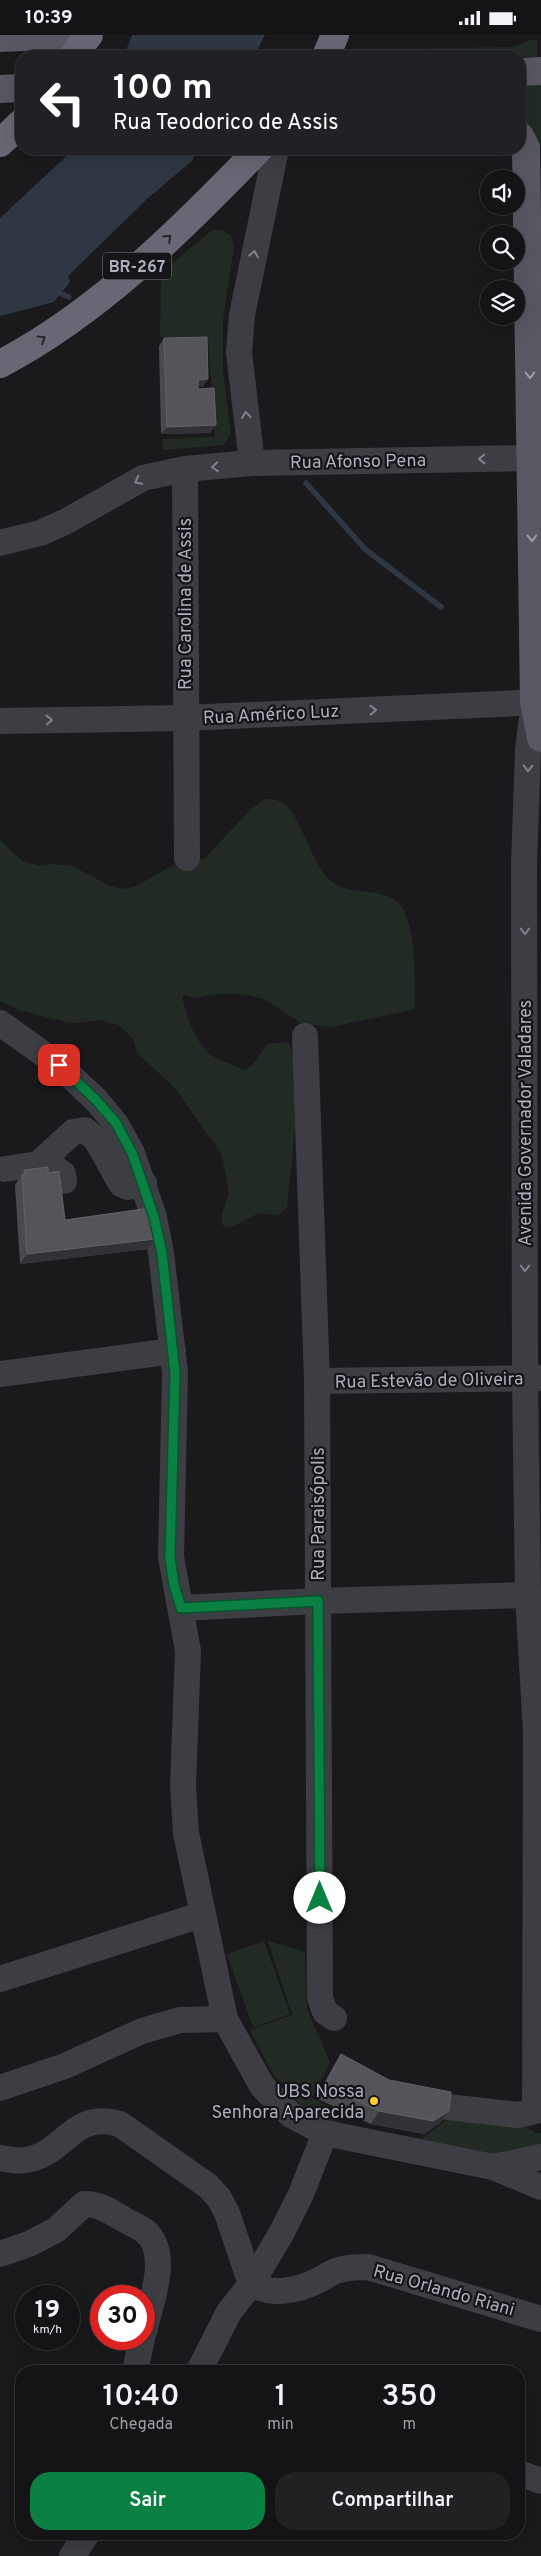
<!DOCTYPE html>
<html lang="pt">
<head>
<meta charset="utf-8">
<style>
	:root { --surface:#141416; --page:#212123; --text:#f1f3f6; --muted:#9d9ea1; --line:#333335; --accent:#0b8043 }
	body { margin:0; font-family:Overpass,sans-serif; background:var(--page); color:var(--text); height:100vh; display:flex; flex-direction:column; font-size:19px; white-space:nowrap }
	* { box-sizing:border-box; margin:0 }
	p { font-size:16px; color:var(--muted) }
	.icon { flex:none; width:28px; height:28px; fill:none; stroke:currentColor; stroke-width:2; stroke-linecap:round; stroke-linejoin:round }
	.map { position:relative; flex:1; overflow:hidden }
	.side { position:absolute; left:15px; top:2330px; width:510px; height:175px; display:flex; flex-direction:column; background:var(--surface); border-radius:20px; box-shadow:0 5px 20px #0002,0 0 0 1px var(--line) }
	.side>* { flex:none }
	.hud { position:absolute; left:15px; top:15px; width:511px; height:105px; border-radius:20px; box-shadow:0 5px 20px #0002,0 0 0 1px var(--line); background:#202124; color:#fff; overflow:hidden }
	.controls { position:absolute; left:480px; top:135px; display:grid; gap:10px }
	.controls a { display:grid; place-items:center; width:45px; height:45px; border-radius:50%; background:var(--surface); box-shadow:0 5px 20px #0002,0 0 0 1px var(--line); font-size:25px }
	.speed { position:absolute; left:15px; top:2250px; display:flex; gap:10px; font-size:25px; font-weight:700; text-align:center }
	.speed>* { display:grid; place-content:center; width:65px; height:65px; border-radius:50%; background:var(--surface); box-shadow:0 5px 20px #0002,0 0 0 1px var(--line); line-height:1 }
	.speed small { font-size:12px; font-weight:400 }
	.speed .limit { border:8px solid #d22; background:#fff; color:#111 }
	.pin { position:absolute; display:grid; place-items:center; width:42px; height:42px; color:#fff; margin:-21px; border-radius:10px; box-shadow:0 2px 8px #0006 }
	.me { position:absolute; width:55px; margin:-28px; rotate:0deg; stroke-linejoin:round; filter:drop-shadow(0 0 4px #0008) }
	.turn { display:flex; align-items:center; gap:18px; height:105px; padding:0 15px; font-size:22px }
	.turn .icon { width:65px; height:65px; stroke-width:2.5 }
	.turn b { display:block; font-size:35px; line-height:42px }
	.eta { display:flex; justify-content:space-evenly; align-items:center; height:85px; text-align:center }
	.eta b { font-size:30px; font-weight:600; line-height:35px }
	.cta { display:flex; gap:10px; margin-top:auto; padding:10px 15px }
	.cta a { flex:1; height:58px; border-radius:20px; background:var(--accent); color:#fff; font-size:20px; font-weight:600; line-height:58px; text-align:center }
	.cta a+a { background:var(--page); color:var(--text) }
	.status { display:flex; justify-content:space-between; align-items:center; height:35px; padding:0 25px; background:var(--surface); direction:ltr }
	.status svg { height:14px; fill:currentColor }
	.map>svg:first-child { display:block }
	.green { fill:#212b24 }
	.water { fill:#2f3742 }
	.lines { fill:none; stroke-linecap:round; stroke-linejoin:round }
	.stream { stroke:#2f3742; stroke-width:5.5 }
	.minor { stroke:#3d3d44; stroke-width:26 }
	.major { stroke:#575861; stroke-width:28 }
	.highway { stroke:#676873; stroke-width:28 }
	.wall { fill:#484a4f }
	.shaded-wall { fill:#313236 }
	.building { fill:#53555b; stroke:#61636a }
	.oneway { stroke:#25262a }
	.oneway2 { stroke:#80818d }
	.oneway3 { stroke:#9b9eab }
	.route-casing { stroke:#07532c; stroke-width:12 }
	.route { stroke:#0b8043; stroke-width:9 }
	.poi-dot { fill:#fbce33; stroke:#151518; stroke-width:2 }
	.labels { text-anchor:middle; stroke-width:4.5; stroke-linejoin:round; paint-order:stroke }
	.shield { fill:#151518; stroke:#7f818c; stroke-width:1 }
	.shield-label { font-size:16px; font-weight:bold; fill:#acafbd }
	.street-label { font-size:18px; fill:#acafbd; stroke:#151518 }
	.poi-label { font-size:18px; fill:#acafbd; stroke:#151518; text-anchor:end }
</style>
</head>
<body>
<div class="status"><b>10:39</b><svg viewBox="0 0 49 12"><path d="M0 12V9h3v3zM5 12V6h3v6zM10 12V3h3v9zM15 12V0h3v12zM26 1h20v11H26zM47 4h2v5h-2z"/></svg></div>
<div class="map">
<svg width="541" height="2521" viewBox="0 0 541 2521">
	<rect width="100%" height="100%" fill="#1a1a1d"/>
	<g class="green">
		<path d="M 530,5 L 537,5 L 537,22 L 397,21 L 397,14 L 514,12 Z"/>
		<path d="M 520,39 L 541,39 L 541,112 L 528,112 L 520,98 Z"/>
		<path d="M 212,195 L 223,195 L 232,202 L 234,211 L 223,285 L 223,337 L 231,400 L 223,410 L 163,415 L 162,404 L 215,402 L 208,302 L 160,302 L 161,238 Z"/>
		<path d="M 265,764 C 271,764 277,764 283,768 C 300,778 310,827 330,845 C 350,864 391,848 404,876 C 417,906 414,942 415,974 L 331,992 L 301,988 L 264,964 L 243,959 L 214,959 L 194,963 L 182,960 C 186,982 196,1012 217,1024 C 226,1028 236,1031 246,1035 L 255,1027 L 267,1009 L 288,1007 C 306,1033 290,1137 287,1172 L 279,1180 L 259,1178 L 232,1192 L 222,1190 L 222,1179 L 229,1158 L 222,1120 L 175,1053 L 137,1018 L 133,1004 L 119,990 L 99,985 L 77,988 L 66,987 L 22,976 L 0,966 L 0,805 L 22,826 L 41,831 L 52,829 L 72,831 L 110,851 L 122,854 L 135,852 L 169,832 L 204,824 L 251,774 Z"/>
		<path d="M 264,1906 L 290,1979 L 253,1992 L 227,1919 Z"/>
		<path d="M 268,1906 L 305,1917 L 307,1974 L 330,2028 L 312,2063 L 341,2077 L 336,2088 L 302,2072 L 273,2039 L 250,1995 L 292,1980 Z"/>
		<path d="M 451,2082 L 519,2087 L 536,2098 L 541,2098 L 541,2117 L 505,2126 L 418,2106 Z"/>
	</g>
	<g class="water">
		<path d="M 132,0 L 265,0 L 254,21 L 124,21 Z"/>
		<path d="M 74,114 L 197,114 L 192,126 L 148,163 L 68,241 L 70,247 L 54,267 L 0,281 L 0,183 Z"/>
	</g>
	<g class="lines">
		<g class="stream">
			<path d="M 54,256 L 69,262"/>
			<path d="M 306,448 L 365,514 L 441,572"/>
		</g>
		<g class="minor">
			<path d="M 252,428 L 239,317 L 242,280 L 276,114"/>
			<path d="M 185,434 L 187,823"/>
			<path d="M 0,508 L 40,498 L 65,487 L 143,443 L 185,434 L 252,428 L 531,423"/>
			<path d="M 533,675 L 528,715 L 524,829 L 525,1344 L 528,1560 L 536,1697 L 535,2076"/>
			<path d="M 0,686 L 185,683 L 541,667"/>
			<path d="M 0,988 L 59,1030 L 96,1065 L 116,1089 L 132,1118 L 154,1182 L 161,1218 L 175,1338 L 171,1522 L 188,1616 L 183,1751 L 186,1798 L 225,1984 L 262,2051 L 291,2080 L 325,2098 L 493,2132 L 541,2152"/>
			<path d="M 305,1001 L 317,1346 L 320,1963 L 325,1977 L 334,1983"/>
			<path d="M 44,1125 L 63,1139 L 64,1146"/>
			<path d="M 5,1134 L 38,1129 L 73,1097 L 85,1095 L 96,1104 L 121,1149 L 128,1152 L 144,1148"/>
			<path d="M 0,1339 L 173,1316"/>
			<path d="M 317,1346 L 541,1343"/>
			<path d="M 181,1573 L 318,1566 L 528,1560"/>
			<path d="M 0,1944 L 201,1880"/>
			<path d="M 0,2053 L 65,2031 L 142,1996 L 180,1985 L 225,1984"/>
			<path d="M 448,2072 L 518,2080 L 535,2076"/>
			<path d="M 0,2123 C 10,2125 21,2127 31,2124 C 68,2114 73,2076 120,2089 L 208,2151 L 219,2163 L 227,2178 L 251,2249 C 272,2261 298,2256 319,2245 C 325,2242 330,2238 336,2236 C 347,2232 357,2232 368,2232 L 541,2284"/>
			<path d="M 493,2132 L 541,2122"/>
			<path d="M 0,2219 L 29,2209 L 56,2195 L 84,2169 C 99,2169 110,2176 123,2184 C 130,2188 140,2192 146,2197 C 171,2220 150,2269 144,2297"/>
			<path d="M 135,2336 L 142,2304"/>
			<path d="M 199,2336 L 229,2277 L 251,2249 L 281,2199 L 301,2159 L 325,2098"/>
			<path d="M 519,2438 L 541,2446"/>
			<path d="M 72,2521 L 87,2499"/>
		</g>
		<g class="major">
			<path d="M 0,3 L 77,0"/>
			<path d="M 520,37 L 541,36"/>
			<path d="M 0,54 L 21,53"/>
			<path d="M 520,101 L 526,113 L 534,667 L 541,703"/>
		</g>
		<g class="highway">
			<path d="M 73,21 L 89,0"/>
			<path d="M 326,21 L 335,0"/>
			<path d="M 0,108 L 21,88"/>
			<path d="M 0,329 C 98,278 183,193 259,114"/>
		</g>
	</g>
	<g class="wall">
		<path d="M 164,303 L 203,352 L 198,352 L 198,354 L 216,390 L 210,398 L 161,399 L 159,311 Z"/>
		<path d="M 24,1135 L 48,1138 L 65,1185 L 155,1204 L 148,1214 L 20,1229 L 15,1150 Z"/>
		<path d="M 341,2019 L 389,2045 L 449,2076 L 440,2088 L 424,2099 L 371,2089 L 316,2063 L 333,2032 Z"/>
	</g>
	<g class="shaded-wall">
		<path d="M 208,344 L 203,352 L 193,352 L 198,345 Z"/>
		<path d="M 216,390 L 210,398 L 161,399 L 167,392 Z"/>
		<path d="M 155,1204 L 148,1214 L 20,1229 L 27,1219 Z"/>
		<path d="M 379,2076 L 449,2076 L 440,2088 L 424,2099 L 371,2089 Z"/>
	</g>
	<g class="building">
		<path d="M 207,302 L 208,344 L 198,345 L 198,354 L 214,353 L 216,390 L 167,392 L 164,303 Z"/>
		<path d="M 48,1132 L 48,1138 L 59,1136 L 65,1185 L 150,1173 L 155,1204 L 27,1219 L 22,1140 L 25,1140 L 24,1135 Z"/>
		<path d="M 341,2019 L 389,2045 L 451,2057 L 449,2076 L 433,2086 L 379,2076 L 325,2050 Z"/>
	</g>
	<defs><path id="oneway-chevron" d="M-2-3.5L2.5 0L-2 3.5" fill="none" stroke-width="1.6" stroke-linecap="round" stroke-linejoin="round" transform="scale(1.25)"/></defs>
	<g class="oneway">
		<use href="#oneway-chevron" transform="translate(168 203) rotate(-43)"/>
		<use href="#oneway-chevron" transform="translate(42 304) rotate(-32)"/>
	</g>
	<g class="oneway2">
		<use href="#oneway-chevron" transform="translate(254 219) rotate(-79)"/>
		<use href="#oneway-chevron" transform="translate(246 380) rotate(-97)"/>
		<use href="#oneway-chevron" transform="translate(482 424) rotate(179)"/>
		<use href="#oneway-chevron" transform="translate(215 432) rotate(175)"/>
		<use href="#oneway-chevron" transform="translate(138 446) rotate(153)"/>
		<use href="#oneway-chevron" transform="translate(373 675) rotate(-3)"/>
		<use href="#oneway-chevron" transform="translate(49 685) rotate(-1)"/>
		<use href="#oneway-chevron" transform="translate(528 733) rotate(92)"/>
		<use href="#oneway-chevron" transform="translate(525 896) rotate(90)"/>
		<use href="#oneway-chevron" transform="translate(525 1233) rotate(90)"/>
	</g>
	<g class="oneway3">
		<use href="#oneway-chevron" transform="translate(530 340) rotate(89)"/>
		<use href="#oneway-chevron" transform="translate(532 503) rotate(89)"/>
	</g>
	<g class="lines">
		<g class="route-casing">
			<path id="route" d="M 59,1030 L 96,1065 L 116,1088 L 132,1118 L 154,1182 L 162,1218 L 175,1338 L 170,1522 L 174,1550 L 181,1573 L 318,1566 L 320,1863"/>
		</g>
		<use href="#route" class="route"/>
	</g>
	<circle class="poi-dot" cx="374" cy="2066" r="5"/>
	<g class="labels">
		<rect class="shield" x="103" y="217.5" width="68" height="27" rx="4"/>
		<g class="shield-label">
			<text x="137" y="237">BR-267</text>
		</g>
		<g class="street-label">
			<text transform="translate(358 426) rotate(-1)" y="6">Rua Afonso Pena</text>
			<text transform="translate(185 569) rotate(-90)" y="6">Rua Carolina de Assis</text>
			<text transform="translate(271 679) rotate(-3)" y="6">Rua Américo Luz</text>
			<text transform="translate(525 1088) rotate(-90)" y="6">Avenida Governador Valadares</text>
			<text transform="translate(429 1345) rotate(-1)" y="6">Rua Estevão de Oliveira</text>
			<text transform="translate(318 1479) rotate(-90)" y="6">Rua Paraisópolis</text>
			<text transform="translate(444 2255) rotate(16)" y="6">Rua Orlando Riani</text>
		</g>
		<g class="poi-label">
			<text x="364" y="2062">UBS Nossa<tspan x="364" dy="21">Senhora Aparecida</tspan></text>
		</g>
	</g>
</svg>
<div class="controls">
<a><svg class="icon" aria-label="sound" viewBox="0 0 24 24"><path d="M4 9h4l5-4v14l-5-4H4zM17 9q2 3 0 6"/></svg></a>
<a><svg class="icon" aria-label="search" viewBox="0 0 24 24"><circle cx="10" cy="10" r="6"/><path d="M15 15l6 6"/></svg></a>
<a><svg class="icon" aria-label="layers" viewBox="0 0 24 24"><path d="M12 4l9 5-9 5-9-5zM3 14l9 5 9-5"/></svg></a>
</div>
<div class="speed"><div>19<small>km/h</small></div><div class="limit">30</div></div>
<div class="pin" style="left:59px;top:1030px;background:#d93025"><svg class="icon" aria-label="arrive" viewBox="0 0 24 24"><path d="M6 21V4h12l-3 4 3 4H6"/></svg></div>
<svg class="me" style="left:320px;top:1863px" viewBox="-20 -20 40 40"><circle r="19" fill="#fff"/><path d="M0-13L10 11 0 6-10 11z" fill="#0b8043"/></svg>
<div class="hud">
<div class="turn"><svg class="icon" aria-label="left" viewBox="0 0 24 24"><path d="M17 20v-9H6M10 6l-5 5 5 5"/></svg><div><b>100 m</b>Rua Teodorico de Assis</div></div>
</div>
<section class="side">
<div class="eta">
<div><b>10:40</b><p>Chegada</p></div>
<div><b>1</b><p>min</p></div>
<div><b>350</b><p>m</p></div>
</div>
<div class="cta"><a>Sair</a><a>Compartilhar</a></div>
</section>
</div>
</body>
</html>
